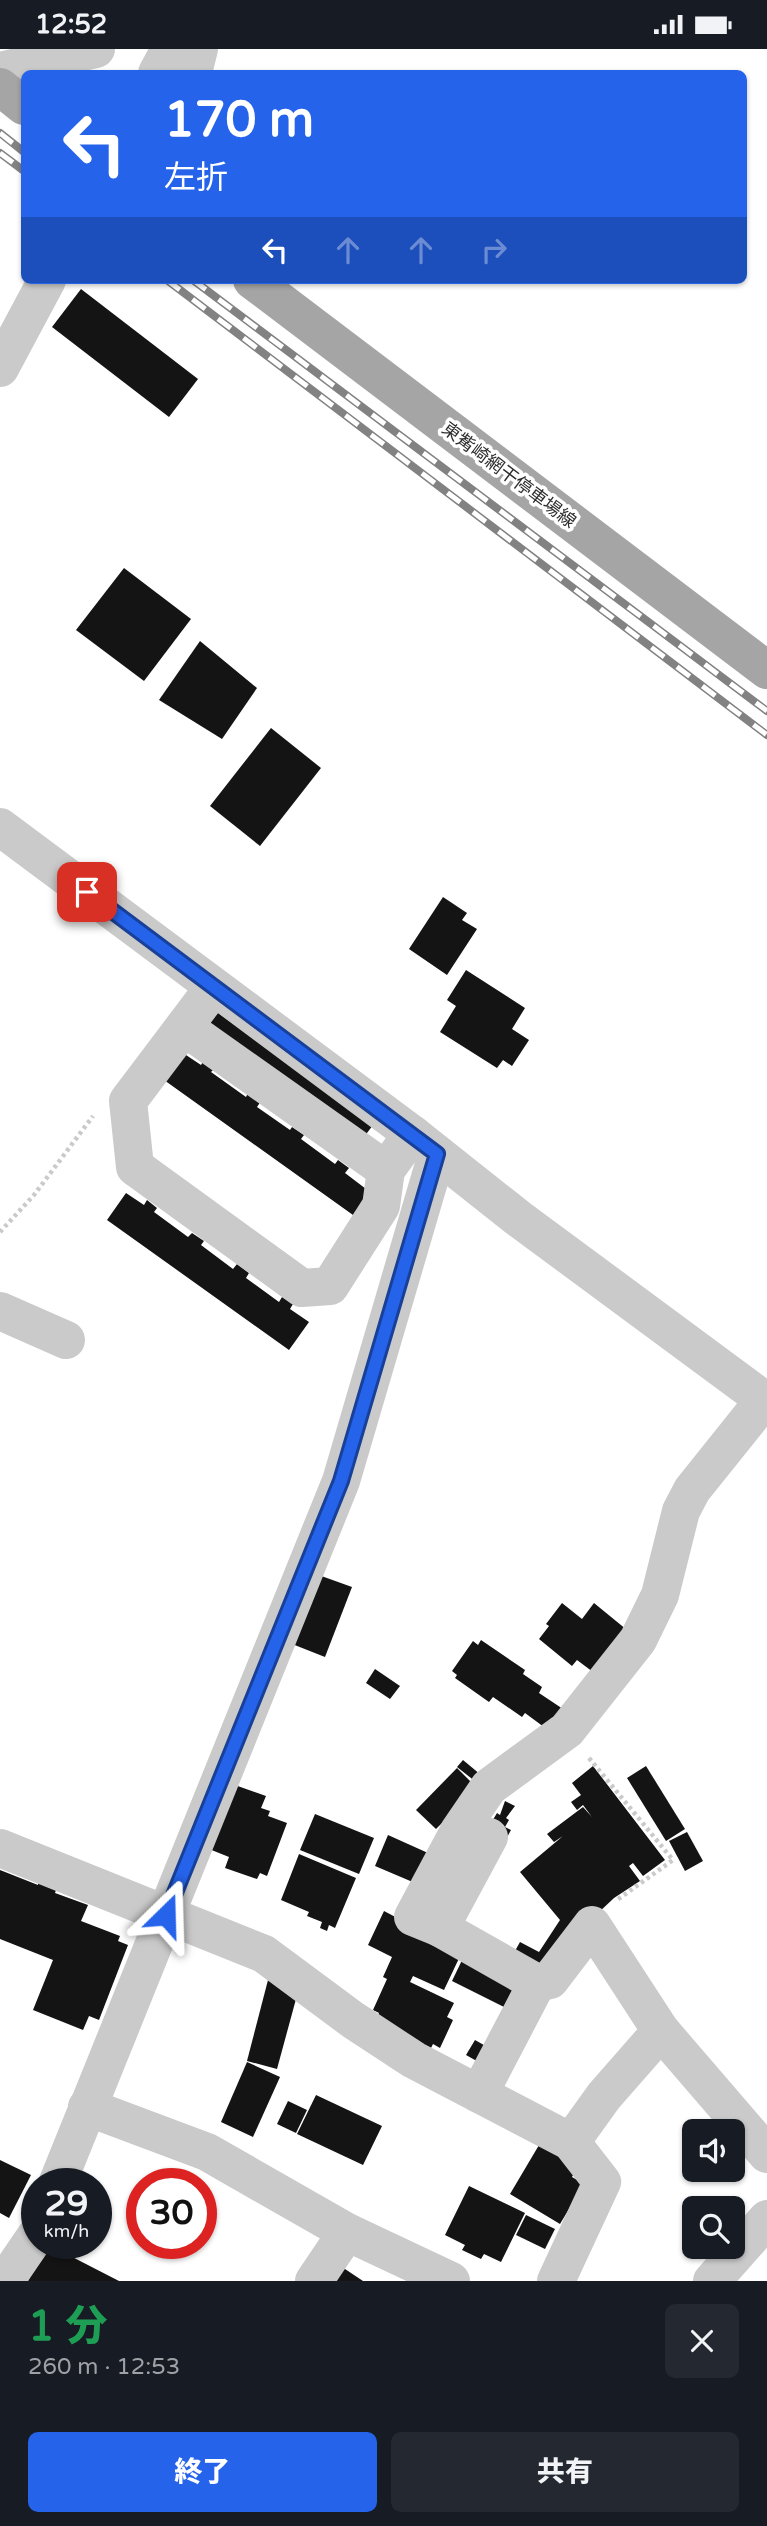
<!DOCTYPE html>
<html lang="ja">
<head>
<meta charset="utf-8">
<style>
	:root { --surface:#171b24; --page:#242831; --text:#f1f3f6; --muted:#9ea1a6; --accent:#2563eb }
	body { margin:0; font-family:"Varela Round","Noto Sans JP",sans-serif; background:var(--page); color:var(--text); height:100vh; display:flex; flex-direction:column; font-size:26px; white-space:nowrap }
	* { box-sizing:border-box; margin:0 }
	p { font-size:23px; color:var(--muted) }
	.icon { flex:none; width:38px; height:38px; fill:none; stroke:currentColor; stroke-width:2; stroke-linecap:round; stroke-linejoin:round }
	.map { position:relative; height:2232px; overflow:hidden }
	.panel { display:flex; flex-direction:column; background:var(--surface); flex:1 }
	.panel>* { flex:none }
	.guide { position:absolute; left:21px; top:21px; width:726px; height:214px; border-radius:10px; box-shadow:0 2px 5px #0004; background:#2563eb; color:#fff; overflow:hidden }
	.fabs { position:absolute; left:682px; top:2070px; display:grid; gap:14px }
	.fabs a { display:grid; place-items:center; width:63px; height:63px; border-radius:10px; background:var(--surface); box-shadow:0 2px 5px #0004; font-size:35px }
	.speed { position:absolute; left:21px; top:2119px; display:flex; gap:14px; font-size:35px; font-weight:700; text-align:center }
	.speed>* { display:grid; place-content:center; width:91px; height:91px; border-radius:50%; background:var(--surface); box-shadow:0 2px 5px #0004; line-height:1 }
	.speed small { font-size:18px; font-weight:400 }
	.speed .limit { border:10px solid #d22; background:#fff; color:#111 }
	.pin { position:absolute; display:grid; place-items:center; width:60px; height:60px; color:#fff; margin:-30px; border-radius:14px; box-shadow:0 4px 10px #0006 }
	.me { position:absolute; width:77px; margin:-38px; rotate:22deg; stroke-linejoin:round; filter:drop-shadow(0 0 5px #0008) }
	.turn { display:flex; align-items:center; gap:24px; height:147px; padding:0 28px; font-size:32px }
	.turn .icon { width:91px; height:91px; stroke-width:2.5 }
	.turn b { display:block; font-size:49px; line-height:60px }
	.lanes { display:flex; align-items:center; height:66px; padding:0 28px; background:#0003; justify-content:center; gap:35px; direction:ltr }
	.lanes .off { opacity:.35 }
	.round { display:grid; place-items:center; flex:none; width:74px; height:74px; border-radius:10px; background:var(--page) }
	.headline { display:flex; align-items:center; justify-content:space-between; height:119px; padding:0 28px }
	h1 { font-size:42px; font-weight:800; line-height:52px; color:#1e9e55 }
	.cta { display:flex; gap:14px; margin-top:auto; padding:14px 28px }
	.cta a { flex:1; height:80px; border-radius:10px; background:var(--accent); color:#fff; font-size:28px; font-weight:800; line-height:80px; text-align:center }
	.cta a+a { background:var(--page); color:var(--text) }
	.status { display:flex; justify-content:space-between; align-items:center; height:49px; padding:0 35px; background:var(--surface); direction:ltr }
	.status svg { height:19px; fill:currentColor }
	.map>svg:first-child { display:block }
	.building { fill:#141414 }
	.lines { fill:none; stroke-linecap:round; stroke-linejoin:round }
	.path { stroke:#cacaca; stroke-width:4.5; stroke-dasharray:3.5 3.5; stroke-linecap:butt }
	.minor { stroke:#cacaca; stroke-width:38 }
	.major { stroke:#a5a5a5; stroke-width:38 }
	.rail-casing { stroke:#828282; stroke-width:8 }
	.rail { stroke:#fff; stroke-width:5; stroke-dasharray:16; stroke-linecap:butt }
	.route-casing { stroke:#184099; stroke-width:18 }
	.route { stroke:#2563eb; stroke-width:12 }
	.labels { text-anchor:middle; stroke-width:7; stroke-linejoin:round; paint-order:stroke }
	.street-label { font-size:18px; fill:#2d2d2d; stroke:#fff }
</style>
</head>
<body>
<div class="status"><b>12:52</b><svg viewBox="0 0 49 12"><path d="M0 12V9h3v3zM5 12V6h3v6zM10 12V3h3v9zM15 12V0h3v12zM26 1h20v11H26zM47 4h2v5h-2z"/></svg></div>
<div class="map">
<svg width="767" height="2232" viewBox="0 0 767 2232">
	<rect width="100%" height="100%" fill="#fff"/>
	<g class="building">
		<path d="M 81,240 L 198,330 L 169,368 L 52,278 Z"/>
		<path d="M 124,519 L 191,570 L 144,632 L 76,581 Z"/>
		<path d="M 200,592 L 257,639 L 222,690 L 159,651 Z"/>
		<path d="M 271,679 L 321,719 L 260,797 L 210,757 Z"/>
		<path d="M 443,848 L 467,864 L 462,871 L 477,880 L 447,926 L 409,900 Z"/>
		<path d="M 466,921 L 525,959 L 512,980 L 529,991 L 512,1017 L 503,1011 L 497,1019 L 440,983 L 456,957 L 447,951 Z"/>
		<path d="M 217,963 L 373,1076 L 364,1088 L 208,976 Z"/>
		<path d="M 183,1004 L 201,1016 L 204,1011 L 215,1019 L 211,1023 L 246,1048 L 248,1044 L 261,1052 L 257,1058 L 290,1081 L 292,1078 L 304,1086 L 301,1090 L 335,1115 L 338,1111 L 349,1119 L 345,1124 L 370,1143 L 353,1166 L 164,1031 Z"/>
		<path d="M 126,1144 L 144,1156 L 147,1151 L 157,1159 L 154,1163 L 188,1188 L 192,1184 L 204,1192 L 201,1196 L 233,1220 L 237,1215 L 249,1224 L 246,1229 L 279,1253 L 282,1248 L 293,1255 L 290,1260 L 309,1273 L 289,1301 L 107,1171 Z"/>
		<path d="M 313,1524 L 352,1538 L 325,1608 L 287,1593 Z"/>
		<path d="M 562,1554 L 582,1570 L 594,1554 L 627,1581 L 593,1623 L 577,1611 L 572,1617 L 539,1590 L 549,1577 L 546,1575 Z"/>
		<path d="M 481,1591 L 525,1621 L 523,1625 L 542,1638 L 539,1644 L 563,1660 L 548,1681 L 525,1664 L 522,1668 L 493,1648 L 489,1653 L 455,1629 L 457,1626 L 452,1622 L 473,1592 L 478,1596 Z"/>
		<path d="M 375,1620 L 400,1637 L 390,1650 L 366,1634 Z"/>
		<path d="M 463,1711 L 481,1726 L 476,1733 L 457,1718 Z"/>
		<path d="M 593,1717 L 665,1811 L 643,1827 L 633,1814 L 629,1817 L 640,1832 L 614,1849 L 580,1881 L 547,1928 L 511,1909 L 520,1893 L 539,1903 L 560,1871 L 520,1823 L 563,1787 L 554,1793 L 547,1785 L 583,1758 L 592,1768 L 583,1756 L 577,1761 L 571,1753 L 581,1746 L 572,1734 Z"/>
		<path d="M 646,1717 L 685,1780 L 666,1792 L 627,1729 Z"/>
		<path d="M 457,1719 L 473,1735 L 458,1758 L 436,1780 L 416,1761 Z"/>
		<path d="M 232,1735 L 266,1747 L 261,1759 L 270,1762 L 268,1767 L 287,1774 L 267,1827 L 260,1824 L 257,1830 L 225,1819 L 229,1808 L 209,1800 Z"/>
		<path d="M 505,1752 L 515,1757 L 506,1769 L 509,1771 L 505,1778 L 511,1781 L 504,1794 L 491,1774 L 497,1764 L 500,1766 Z"/>
		<path d="M 315,1765 L 374,1789 L 359,1825 L 300,1801 Z"/>
		<path d="M 687,1783 L 703,1812 L 685,1822 L 669,1792 Z"/>
		<path d="M 388,1786 L 428,1804 L 415,1834 L 375,1817 Z"/>
		<path d="M 299,1805 L 356,1829 L 335,1879 L 329,1876 L 327,1882 L 320,1879 L 322,1873 L 307,1867 L 309,1863 L 281,1851 Z"/>
		<path d="M 0,1821 L 38,1836 L 38,1834 L 56,1841 L 55,1844 L 88,1856 L 81,1872 L 120,1887 L 118,1892 L 128,1896 L 99,1971 L 89,1967 L 83,1981 L 33,1961 L 53,1911 L 0,1890 Z"/>
		<path d="M 384,1862 L 462,1903 L 444,1941 L 413,1927 L 410,1933 L 454,1954 L 447,1968 L 453,1971 L 440,1999 L 433,1995 L 431,1999 L 375,1973 L 379,1964 L 373,1961 L 387,1930 L 383,1928 L 392,1908 L 368,1896 Z"/>
		<path d="M 464,1907 L 519,1934 L 506,1959 L 452,1932 Z"/>
		<path d="M 268,1931 L 299,1939 L 277,2020 L 247,2012 Z"/>
		<path d="M 475,1991 L 491,2000 L 482,2015 L 466,2006 Z"/>
		<path d="M 247,2013 L 280,2028 L 253,2088 L 221,2073 Z"/>
		<path d="M 316,2046 L 382,2077 L 363,2116 L 297,2085 Z"/>
		<path d="M 288,2052 L 307,2061 L 296,2084 L 277,2075 Z"/>
		<path d="M 542,2091 L 580,2113 L 572,2128 L 584,2135 L 560,2175 L 510,2145 Z"/>
		<path d="M 0,2111 L 31,2126 L 9,2169 L 0,2164 Z"/>
		<path d="M 469,2137 L 525,2164 L 501,2213 L 484,2205 L 481,2210 L 462,2201 L 465,2196 L 445,2186 Z"/>
		<path d="M 526,2166 L 555,2180 L 545,2200 L 516,2186 Z"/>
		<path d="M 47,2195 L 119,2232 L 28,2232 Z"/>
		<path d="M 339,2216 L 363,2232 L 328,2232 Z"/>
	</g>
	<g class="lines">
		<g class="path">
			<path d="M 0,1183 L 34,1146 L 93,1067"/>
			<path d="M 589,1709 L 673,1811 L 617,1851"/>
		</g>
		<g class="minor">
			<path d="M 0,22 L 96,0"/>
			<path d="M 157,24 L 170,0"/>
			<path d="M 193,24 L 199,0"/>
			<path d="M 0,319 L 47,231"/>
			<path d="M 0,778 L 412,1085 L 518,1169 L 767,1353"/>
			<path d="M 214,938 L 128,1052 L 135,1118 L 302,1239 L 330,1237 L 381,1157 L 386,1121 L 412,1085"/>
			<path d="M 184,978 L 386,1121"/>
			<path d="M 0,1262 L 66,1291"/>
			<path d="M 0,1799 L 264,1905 L 353,1971 L 414,2011 L 571,2093 L 602,2133 L 556,2232"/>
			<path d="M 440,1879 L 489,1788"/>
			<path d="M 537,1934 L 550,1931 L 592,1876 L 661,1982 L 767,2105"/>
			<path d="M 479,2045 L 537,1934 L 440,1879 L 413,1868 L 459,1782 L 489,1738 L 567,1681 L 638,1591 L 660,1546 L 681,1462 L 692,1441 L 764,1351"/>
			<path d="M 87,2058 L 207,2103 L 347,2183 L 451,2232"/>
			<path d="M 571,2093 L 604,2047 L 661,1982"/>
			<path d="M 57,2135 L 341,1432 L 437,1105"/>
			<path d="M 5,2232 L 37,2185"/>
			<path d="M 314,2232 L 347,2183"/>
			<path d="M 712,2232 L 767,2170"/>
		</g>
		<g class="major">
			<path d="M 0,38 L 24,57"/>
			<path d="M 252,231 L 767,621"/>
		</g>
		<g class="rail-casing">
			<g id="rail">
				<path d="M 0,84 L 24,103"/>
				<path d="M 0,104 L 24,122"/>
				<path d="M 167,231 L 767,686"/>
				<path d="M 193,231 L 767,662"/>
			</g>
		</g>
		<use href="#rail" class="rail"/>
	</g>
	<g class="lines">
		<g class="route-casing">
			<path id="route" d="M 87,843 L 437,1105 L 341,1432 L 166,1866"/>
		</g>
		<use href="#route" class="route"/>
	</g>
	<g class="labels">
		<g class="street-label">
			<text transform="translate(509 426) rotate(37)" y="6">東觜崎網干停車場線</text>
		</g>
	</g>
</svg>
<div class="fabs">
<a><svg class="icon" aria-label="sound" viewBox="0 0 24 24"><path d="M4 9h4l5-4v14l-5-4H4zM17 9q2 3 0 6"/></svg></a>
<a><svg class="icon" aria-label="search" viewBox="0 0 24 24"><circle cx="10" cy="10" r="6"/><path d="M15 15l6 6"/></svg></a>
</div>
<div class="speed"><div>29<small>km/h</small></div><div class="limit">30</div></div>
<div class="pin" style="left:87px;top:843px;background:#d93025"><svg class="icon" aria-label="arrive" viewBox="0 0 24 24"><path d="M6 21V4h12l-3 4 3 4H6"/></svg></div>
<svg class="me" style="left:166px;top:1866px" viewBox="-20 -20 40 40"><path d="M0-17L14 15 0 8-14 15z" fill="#2563eb" stroke="#fff" stroke-width="4"/></svg>
<div class="guide">
<div class="turn"><svg class="icon" aria-label="left" viewBox="0 0 24 24"><path d="M17 20v-9H6M10 6l-5 5 5 5"/></svg><div><b>170 m</b>左折</div></div>
<div class="lanes"><svg class="icon" aria-label="left" viewBox="0 0 24 24"><path d="M17 20v-9H6M10 6l-5 5 5 5"/></svg><svg class="icon off" aria-label="ahead" viewBox="0 0 24 24"><path d="M12 20V5M6 11l6-6 6 6"/></svg><svg class="icon off" aria-label="ahead" viewBox="0 0 24 24"><path d="M12 20V5M6 11l6-6 6 6"/></svg><svg class="icon off" aria-label="right" viewBox="0 0 24 24"><path d="M7 20v-9h11M14 6l5 5-5 5"/></svg></div>
</div>
</div>
<section class="panel">
<div class="headline"><div><h1>1 分</h1><p>260 m · 12:53</p></div><a class="round"><svg class="icon" aria-label="close" viewBox="0 0 24 24"><path d="M6 6l12 12M18 6L6 18"/></svg></a></div>
<div class="cta"><a>終了</a><a>共有</a></div>
</section>
</body>
</html>
